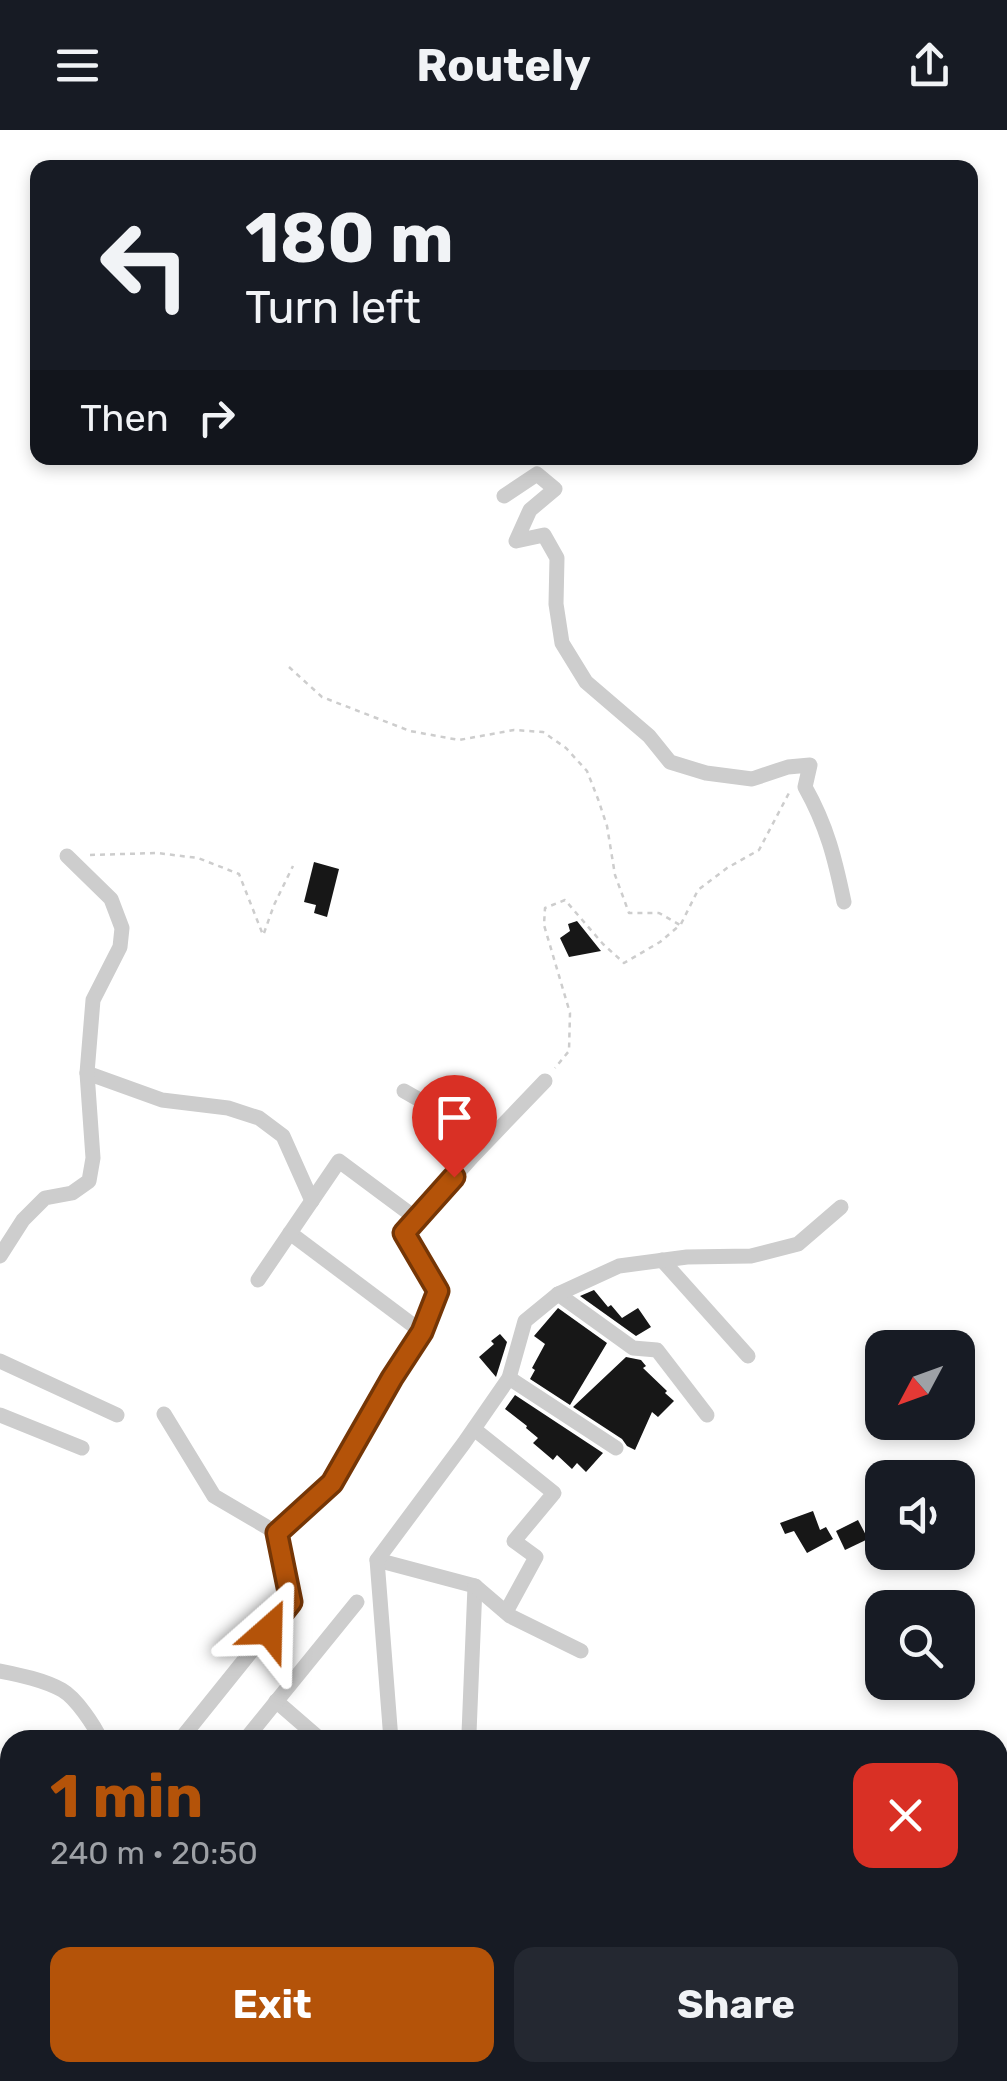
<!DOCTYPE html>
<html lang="en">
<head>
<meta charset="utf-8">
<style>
	:root { --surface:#171b24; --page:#242831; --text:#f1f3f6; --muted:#9ea1a6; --accent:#b45309 }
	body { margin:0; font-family:Rubik,sans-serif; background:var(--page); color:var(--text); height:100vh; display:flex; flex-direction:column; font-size:38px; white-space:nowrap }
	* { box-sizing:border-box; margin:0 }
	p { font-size:32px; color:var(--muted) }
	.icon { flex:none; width:55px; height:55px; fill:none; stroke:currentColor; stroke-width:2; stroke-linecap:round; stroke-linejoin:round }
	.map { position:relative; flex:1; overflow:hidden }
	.side { position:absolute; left:0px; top:1600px; width:1008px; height:352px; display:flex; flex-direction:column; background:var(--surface); border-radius:30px 30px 0 0; box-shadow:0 5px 15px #0003 }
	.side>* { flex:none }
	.guide { position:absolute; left:30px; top:30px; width:948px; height:305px; border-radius:20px; box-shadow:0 5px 15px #0003; background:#171b24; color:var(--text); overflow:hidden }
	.needle { width:65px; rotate:229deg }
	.buttons { position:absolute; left:865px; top:1200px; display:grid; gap:20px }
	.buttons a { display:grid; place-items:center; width:110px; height:110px; border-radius:20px; background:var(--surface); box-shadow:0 5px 15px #0003; font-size:50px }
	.pin { position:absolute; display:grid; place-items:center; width:85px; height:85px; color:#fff; margin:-102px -42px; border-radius:50% 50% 50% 0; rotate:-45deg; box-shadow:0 0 10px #0007 }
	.pin .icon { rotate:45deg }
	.me { position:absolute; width:110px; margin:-55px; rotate:25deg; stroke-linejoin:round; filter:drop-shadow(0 0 8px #0008) }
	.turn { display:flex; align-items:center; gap:35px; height:210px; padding:0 50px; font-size:45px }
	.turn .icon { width:130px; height:130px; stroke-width:2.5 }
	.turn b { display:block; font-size:70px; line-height:85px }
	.then { display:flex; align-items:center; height:95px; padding:0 50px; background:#0003; gap:20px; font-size:38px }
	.round { display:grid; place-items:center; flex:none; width:105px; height:105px; border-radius:20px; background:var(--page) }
	.headline { display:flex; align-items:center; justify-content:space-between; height:170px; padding:0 50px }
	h1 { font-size:60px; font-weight:700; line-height:75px; color:var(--accent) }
	.action { display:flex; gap:20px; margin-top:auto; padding:20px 50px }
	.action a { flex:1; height:115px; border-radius:20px; background:var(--accent); color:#fff; font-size:40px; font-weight:700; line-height:115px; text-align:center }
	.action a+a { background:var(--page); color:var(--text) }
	header { display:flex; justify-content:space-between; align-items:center; height:130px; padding:0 50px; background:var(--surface); font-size:45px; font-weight:700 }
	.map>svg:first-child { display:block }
	.building { fill:#171717 }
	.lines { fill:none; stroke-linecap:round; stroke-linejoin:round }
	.path { stroke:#cdcdcd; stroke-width:2.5; stroke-dasharray:5 5; stroke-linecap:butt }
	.street { stroke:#cdcdcd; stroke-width:15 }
	.route-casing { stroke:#753606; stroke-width:25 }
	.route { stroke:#b45309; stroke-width:18 }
</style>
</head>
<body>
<header><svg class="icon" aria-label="menu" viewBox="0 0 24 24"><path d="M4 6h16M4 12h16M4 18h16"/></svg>Routely<svg class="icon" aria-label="share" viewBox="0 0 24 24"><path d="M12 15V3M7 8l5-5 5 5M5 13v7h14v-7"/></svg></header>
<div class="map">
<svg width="1007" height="1951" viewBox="0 0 1007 1951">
	<rect width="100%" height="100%" fill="#fff"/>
	<g class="building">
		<path d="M 314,732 L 339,739 L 327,787 L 314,783 L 316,775 L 304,772 Z"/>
		<path d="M 577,791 L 601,821 L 569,827 L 560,808 L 570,801 L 568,794 Z"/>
		<path d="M 594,1160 L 608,1177 L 611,1175 L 622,1188 L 638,1178 L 651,1197 L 636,1206 L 580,1166 Z"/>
		<path d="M 558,1178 L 607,1213 L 570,1275 L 530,1249 L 535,1240 L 532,1238 L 545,1214 L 534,1206 Z"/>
		<path d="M 500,1204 L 507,1212 L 496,1247 L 479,1227 L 494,1214 L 491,1211 Z"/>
		<path d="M 626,1227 L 641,1230 L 646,1236 L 643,1238 L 667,1261 L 665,1263 L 674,1271 L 658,1287 L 652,1282 L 635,1320 L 627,1316 L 622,1309 L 573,1277 Z"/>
		<path d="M 515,1265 L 603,1323 L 586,1342 L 577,1333 L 572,1339 L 557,1325 L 553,1330 L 533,1313 L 538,1308 L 526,1298 L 527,1296 L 505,1279 Z"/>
		<path d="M 813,1381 L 820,1400 L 826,1397 L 833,1409 L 807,1423 L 794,1401 L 785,1404 L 780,1393 Z"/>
		<path d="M 858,1390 L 868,1409 L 845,1420 L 836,1401 Z"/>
	</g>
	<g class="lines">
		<g class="path">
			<path d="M 289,537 L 322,567 L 410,601 L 459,610 L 514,600 L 543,602 L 566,618 L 587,641 L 598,669 L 607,696 L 615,745 L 629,783 L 659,783 L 680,795 L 660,812 L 624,833 L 603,814 L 565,770 L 545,778 L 544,795 L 570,883 L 569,921 L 555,938"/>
			<path d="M 90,725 L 157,723 L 198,728 L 239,744 L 263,805"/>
			<path d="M 681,794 L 698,760 L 727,738 L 759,720 L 790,661"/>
			<path d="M 264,803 L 274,775 L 293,736"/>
		</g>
		<g class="street">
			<path d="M 504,366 L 537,344 L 555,359 L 530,380 L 516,411 L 544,405 L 557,428 L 556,474 L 562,513 L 586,552 L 649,606 L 670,632 L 706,643 L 752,649 L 788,637 L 810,635 L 805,657 C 827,696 835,729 844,772"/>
			<path d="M 87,943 L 162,970 L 228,978 L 259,988 L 283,1006 L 312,1071"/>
			<path d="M 404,961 L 488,1009"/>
			<path d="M 290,1103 L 422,1202"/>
			<path d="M 0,1126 L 23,1090 L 45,1068 L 72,1063 L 89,1051 L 93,1028 L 87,943 L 93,870 L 120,817 L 122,798 L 111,769 L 67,726"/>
			<path d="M 662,1130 L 748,1226"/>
			<path d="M 258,1150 L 339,1031 L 417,1089"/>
			<path d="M 558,1164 L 633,1218 L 657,1220 L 707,1285"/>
			<path d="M 0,1231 L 117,1285"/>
			<path d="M 509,1248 L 616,1318"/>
			<path d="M 164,1284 L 214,1366 L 277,1403"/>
			<path d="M 0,1285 L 82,1318"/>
			<path d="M 474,1299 L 554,1363 L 514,1411 L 536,1427 L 506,1482"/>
			<path d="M 377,1430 L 475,1456 L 469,1603"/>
			<path d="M 475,1456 L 510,1486 L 581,1521"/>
			<path d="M 0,1541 C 20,1545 44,1550 62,1560 C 76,1568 94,1595 101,1610"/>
			<path d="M 276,1571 L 321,1610"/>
			<path d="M 180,1610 L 291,1472 L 277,1403 L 333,1353 L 392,1248 L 422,1202 L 438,1161 L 404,1103 L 473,1026 L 545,951"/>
			<path d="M 245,1610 L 357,1472"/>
			<path d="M 391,1610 L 377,1430 L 464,1313 L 509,1248 L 525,1191 L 558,1164 L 619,1136 L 687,1127 L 751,1126 L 798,1114 L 841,1077"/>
			<path d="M 0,1634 L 10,1640"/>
			<path d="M 998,1685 L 1007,1685"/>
			<path d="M 998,1731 L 1007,1733"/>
			<path d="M 998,1794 L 1007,1804"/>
			<path d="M 0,1805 L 10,1796"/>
			<path d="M 147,1942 L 155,1951"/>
		</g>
	</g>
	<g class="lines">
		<g class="route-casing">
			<path id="route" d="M 269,1500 L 291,1472 L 277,1403 L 332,1353 L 392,1248 L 422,1202 L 438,1161 L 404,1103 L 454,1047"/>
		</g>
		<use href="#route" class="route"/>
	</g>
</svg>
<div class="buttons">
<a><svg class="needle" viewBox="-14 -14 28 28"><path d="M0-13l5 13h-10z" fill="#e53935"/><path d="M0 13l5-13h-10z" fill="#9ea1a6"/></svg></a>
<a><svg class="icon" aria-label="sound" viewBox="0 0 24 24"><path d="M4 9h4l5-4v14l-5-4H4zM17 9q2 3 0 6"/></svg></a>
<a><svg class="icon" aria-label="search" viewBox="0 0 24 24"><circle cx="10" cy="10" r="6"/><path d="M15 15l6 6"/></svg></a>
</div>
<div class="pin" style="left:454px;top:1047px;background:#d93025"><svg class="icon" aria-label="arrive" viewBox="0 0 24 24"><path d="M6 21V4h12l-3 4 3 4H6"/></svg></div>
<svg class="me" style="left:269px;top:1500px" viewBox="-20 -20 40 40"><path d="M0-17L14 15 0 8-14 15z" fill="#b45309" stroke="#fff" stroke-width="4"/></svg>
<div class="guide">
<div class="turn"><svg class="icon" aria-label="left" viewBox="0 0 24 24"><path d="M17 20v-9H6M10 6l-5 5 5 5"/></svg><div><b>180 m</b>Turn left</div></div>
<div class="then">Then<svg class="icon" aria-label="right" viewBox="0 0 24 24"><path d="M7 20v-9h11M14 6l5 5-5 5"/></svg></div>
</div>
<section class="side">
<div class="headline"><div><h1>1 min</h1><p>240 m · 20:50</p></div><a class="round" style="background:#d93025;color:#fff"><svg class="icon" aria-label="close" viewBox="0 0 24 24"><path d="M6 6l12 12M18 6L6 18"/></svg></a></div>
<div class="action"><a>Exit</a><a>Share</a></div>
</section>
</div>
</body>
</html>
